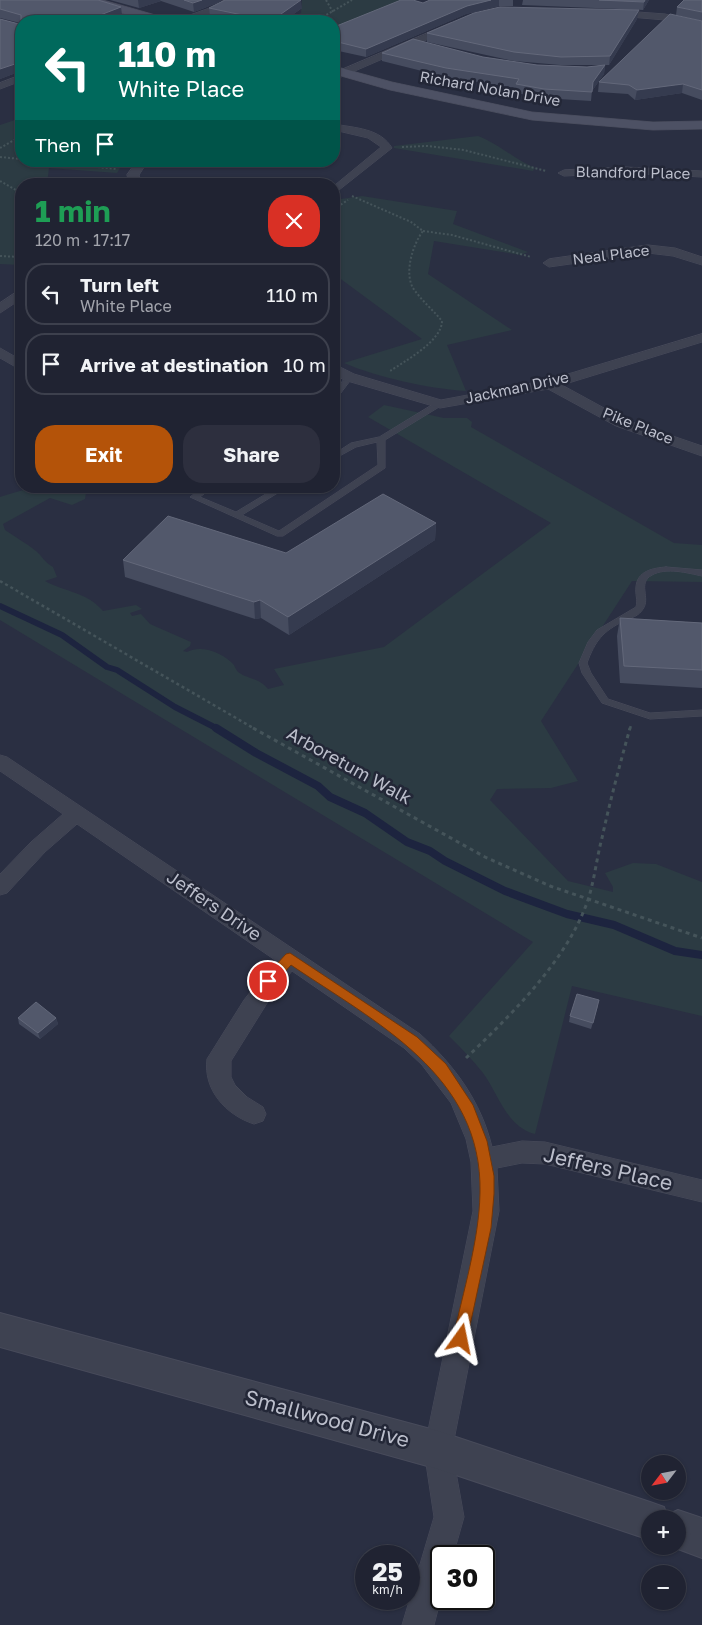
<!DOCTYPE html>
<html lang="en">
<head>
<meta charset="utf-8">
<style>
	:root { --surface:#202332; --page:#2d2f3e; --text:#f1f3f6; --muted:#a2a4ac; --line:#3d404d; --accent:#b45309 }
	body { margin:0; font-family:"Golos Text",sans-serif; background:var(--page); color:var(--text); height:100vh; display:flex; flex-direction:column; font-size:19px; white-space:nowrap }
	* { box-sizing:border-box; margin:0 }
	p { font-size:16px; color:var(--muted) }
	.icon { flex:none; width:28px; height:28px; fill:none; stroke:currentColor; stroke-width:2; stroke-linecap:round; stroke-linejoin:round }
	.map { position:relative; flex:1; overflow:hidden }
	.details { position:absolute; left:15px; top:178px; width:325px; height:315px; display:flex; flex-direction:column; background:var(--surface); border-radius:20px; box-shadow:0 1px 4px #0004,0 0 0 1px var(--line) }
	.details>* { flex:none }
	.banner { position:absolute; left:15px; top:15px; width:325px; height:152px; border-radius:20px; box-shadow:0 1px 4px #0004,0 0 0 1px var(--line); background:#00695c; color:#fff; overflow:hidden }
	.needle { width:32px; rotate:238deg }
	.tools { position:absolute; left:641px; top:1455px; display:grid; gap:10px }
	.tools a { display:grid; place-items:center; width:45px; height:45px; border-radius:50%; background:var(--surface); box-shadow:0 1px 4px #0004,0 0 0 1px var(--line); font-size:25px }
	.speed { position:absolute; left:355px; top:1545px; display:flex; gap:10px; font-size:25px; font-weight:700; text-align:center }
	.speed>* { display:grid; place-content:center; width:65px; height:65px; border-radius:50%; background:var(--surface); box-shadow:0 1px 4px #0004,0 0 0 1px var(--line); line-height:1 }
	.speed small { font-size:12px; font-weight:400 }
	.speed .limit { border:2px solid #111; border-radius:8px; background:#fff; color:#111 }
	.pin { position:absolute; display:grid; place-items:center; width:42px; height:42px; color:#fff; margin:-21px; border:2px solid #fff; border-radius:50%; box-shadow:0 1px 5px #0007 }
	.me { position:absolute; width:55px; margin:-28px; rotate:12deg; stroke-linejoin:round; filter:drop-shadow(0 0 4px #0008) }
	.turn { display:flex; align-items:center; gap:18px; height:105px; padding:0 20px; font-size:22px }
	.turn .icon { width:65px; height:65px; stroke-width:2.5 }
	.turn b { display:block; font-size:35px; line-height:42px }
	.then { display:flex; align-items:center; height:48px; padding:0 20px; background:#0003; gap:10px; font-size:19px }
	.round { display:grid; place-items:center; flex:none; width:52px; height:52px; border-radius:20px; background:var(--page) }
	.head { display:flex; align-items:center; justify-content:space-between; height:85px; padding:0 20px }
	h1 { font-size:30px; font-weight:700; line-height:38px; color:#1e9e55 }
	.action { display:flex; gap:10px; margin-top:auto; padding:10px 20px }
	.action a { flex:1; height:58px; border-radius:20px; background:var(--accent); color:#fff; font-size:20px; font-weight:700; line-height:58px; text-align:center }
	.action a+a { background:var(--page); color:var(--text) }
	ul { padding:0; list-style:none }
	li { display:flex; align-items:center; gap:15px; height:62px; margin:0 10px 8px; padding:0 10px; border:2px solid var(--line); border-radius:20px }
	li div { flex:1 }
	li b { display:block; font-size:19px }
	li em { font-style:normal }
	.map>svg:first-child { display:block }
	.green { fill:#2c3b43 }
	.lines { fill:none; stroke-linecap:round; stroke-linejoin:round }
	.stream-far1 { stroke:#1d243f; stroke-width:6 }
	.stream { stroke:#1d243f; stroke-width:8 }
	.service-casing { stroke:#484b5b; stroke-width:1 }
	.minor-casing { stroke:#484b5b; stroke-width:1 }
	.tertiary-casing { stroke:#484b5b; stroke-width:2 }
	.secondary-casing { stroke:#484b5b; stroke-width:1 }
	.path-far2 { stroke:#45545a; stroke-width:2; stroke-dasharray:2 2; stroke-linecap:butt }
	.path-far1 { stroke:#45545a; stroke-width:2.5; stroke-dasharray:3 3; stroke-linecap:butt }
	.path { stroke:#45545a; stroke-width:3; stroke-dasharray:4 4; stroke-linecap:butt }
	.service { fill:#3e4251; fill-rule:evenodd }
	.minor { fill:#3e4251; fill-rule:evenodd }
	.tertiary { fill:#3e4251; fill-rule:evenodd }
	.secondary { fill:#4d5164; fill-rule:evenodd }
	.wall { fill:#464c5f }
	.shaded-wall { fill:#353b4f }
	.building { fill:#52586b; stroke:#63687a }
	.route { fill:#b45309; stroke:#753606 }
	.labels { text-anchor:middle; stroke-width:5; stroke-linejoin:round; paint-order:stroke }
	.far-street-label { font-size:15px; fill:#bbbecb; stroke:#232737 }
	.street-label { font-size:18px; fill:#bbbecb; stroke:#232737 }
	.near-street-label { font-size:21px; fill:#bbbecb; stroke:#232737 }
</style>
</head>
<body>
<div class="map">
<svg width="702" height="1625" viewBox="0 0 702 1625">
	<rect width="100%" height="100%" fill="#2a2f42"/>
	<g class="green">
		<path d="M 302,0 L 414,0 L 334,32 L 334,21 L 280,21 L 301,13 Z"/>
		<path d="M 21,118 L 21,161 L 82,161 L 120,168 L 117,173 L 49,168 L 47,184 L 21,184 L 21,265 L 0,264 L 0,125 Z"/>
		<path d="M 478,136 C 499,144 514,159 535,168 L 533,171 L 394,148 L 394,146 Z"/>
		<path d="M 362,196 L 457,211 L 453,224 L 528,252 L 521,255 L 434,241 L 428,274 L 512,330 L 447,345 L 466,391 C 430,389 376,377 344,363 L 422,339 L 334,274 L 334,200 Z"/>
		<path d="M 384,405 L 444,418 L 467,418 L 472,422 L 471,427 L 674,543 L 702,545 L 702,582 L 632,581 L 541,721 L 578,781 L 551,788 L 497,789 L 490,800 L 568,881 L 613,892 L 613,887 L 605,873 L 633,863 L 656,864 L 702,882 L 702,1016 L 572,986 L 535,1134 C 506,1126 499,1095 483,1073 C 473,1060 461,1048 449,1036 L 533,942 L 0,620 L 0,497 C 25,489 63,476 86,493 L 85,499 L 72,505 L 50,498 L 3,524 L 5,530 C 15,537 26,543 36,551 C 43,557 44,562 53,567 L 57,577 L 45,581 C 65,592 87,592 103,611 L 136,605 L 142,609 L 130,613 L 132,616 L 141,614 L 150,624 L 191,642 L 190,646 L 183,651 L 187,652 C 202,644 223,653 234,665 C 235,667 236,670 238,672 C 249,680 258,677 268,689 L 284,685 L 274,669 L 384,647 L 551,523 L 368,417 Z"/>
	</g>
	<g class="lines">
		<path class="stream-far1" d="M 0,606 L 62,635 L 107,667 L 117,670 L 175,707 L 218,729"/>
		<path class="stream" d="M 216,728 L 256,753 L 318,786 L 330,797 L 365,813 L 407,842 L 430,851 L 445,861 L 505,891 L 567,914 L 614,925 L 675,951 L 702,955"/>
		<g class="service-casing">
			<g id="service">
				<path d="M 347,376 L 353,377 L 337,398 L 334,398 L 334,392 Z"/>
				<path d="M 437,402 L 444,404 L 385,440 L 385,468 L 283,536 L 277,536 L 190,497 L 204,486 L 214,486 L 200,497 L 236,512 L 279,486 L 289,486 L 242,515 L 279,531 L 378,465 L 377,442 L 356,447 L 334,459 L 334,454 L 351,443 L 379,437 Z"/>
				<path d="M 666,567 L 702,570 L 702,576 C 688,573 666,567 652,575 C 637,583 651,598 643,609 C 639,616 631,618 624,621 C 603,631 595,641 587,663 L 591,673 L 608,699 L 650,713 L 702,710 L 702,716 L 650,719 L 602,703 L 582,673 L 579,663 L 588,642 L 597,630 L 636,607 C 638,600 635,594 636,587 C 637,571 653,568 666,567 Z"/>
			</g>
		</g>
		<g class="minor-casing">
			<g id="minor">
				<path d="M 224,0 L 234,0 C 221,14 192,22 173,21 L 218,5 Z"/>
				<path d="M 610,10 L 665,14 L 702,23 L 702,29 L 665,20 L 607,15 L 605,13 Z"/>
				<path d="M 451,23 L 456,26 L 454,28 L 334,80 L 334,73 Z"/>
				<path d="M 21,75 L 21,81 L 0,89 L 0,83 Z"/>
				<path d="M 334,124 C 355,128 380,128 392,148 L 339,190 L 334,188 L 335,185 L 381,147 L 368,138 L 334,130 Z"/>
				<path d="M 137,161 L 148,161 L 139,175 L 141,184 L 129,184 L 127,175 Z"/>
				<path d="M 625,167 L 702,171 L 702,177 L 625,173 L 564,176 L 558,173 L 564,170 Z"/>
				<path d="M 648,245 L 675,248 L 702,257 L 702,265 L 673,256 L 648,253 L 549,267 L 543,263 L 549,259 Z"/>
				<path d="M 21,289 L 21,299 L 0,313 L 0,303 Z"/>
				<path d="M 702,334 L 702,342 L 562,385 L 626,420 L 702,446 L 702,456 L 616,426 L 548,389 L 440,408 L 344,380 L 334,374 L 334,364 L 354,374 L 441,400 L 548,380 Z"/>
				<path d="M 0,348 L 21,360 L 21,370 L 0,358 Z"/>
				<path d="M 0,755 L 7,757 L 420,1034 C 454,1065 481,1101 492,1147 L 522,1141 L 545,1142 L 702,1180 L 702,1202 L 545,1164 L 522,1163 L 497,1168 L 499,1211 L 452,1450 L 464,1517 L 453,1556 L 441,1556 L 441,1598 L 434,1625 L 402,1625 L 434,1517 L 424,1450 L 473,1211 L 471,1162 L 466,1139 L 451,1103 L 422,1065 L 404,1048 L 292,971 L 269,1000 L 231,1061 L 231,1077 L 235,1085 L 247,1097 L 263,1107 L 266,1114 L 263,1121 L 254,1124 C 226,1115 203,1090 207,1059 L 244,1000 L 275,960 L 77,824 L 45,852 L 7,893 L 0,895 L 0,874 L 31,842 L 63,814 L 0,771 Z"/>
			</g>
		</g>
		<g class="tertiary-casing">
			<path id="tertiary" d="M 0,1313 L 438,1431 L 650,1502 L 664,1507 L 667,1515 L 678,1510 L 702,1518 L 702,1558 L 670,1546 L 678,1546 L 678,1519 L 650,1519 L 650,1540 L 438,1469 L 0,1347 Z"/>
		</g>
		<g class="secondary-casing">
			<g id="secondary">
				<path d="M 84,0 L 103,0 L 166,18 L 168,21 L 149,21 L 86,3 Z"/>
				<path d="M 334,66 L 392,82 L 532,112 L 653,122 L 702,121 L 702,129 L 653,130 L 532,120 L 390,90 L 334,74 Z"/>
			</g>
		</g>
		<g class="path-far2">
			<path d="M 326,0 L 333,12"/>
			<path d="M 316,21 L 352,0"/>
			<path d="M 402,147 L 427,146 L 464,150 L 546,171"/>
			<path d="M 0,148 L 21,136"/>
			<path d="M 0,157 L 21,159"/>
			<path d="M 38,161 L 117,169"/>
			<path d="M 0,181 L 21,193"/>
			<path d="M 352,196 L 411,222 L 423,231 C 413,244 404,272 413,288 C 421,300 433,310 442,321 C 442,341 405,361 390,371"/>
			<path d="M 334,209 L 348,200"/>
			<path d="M 423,231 L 452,235 L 531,257"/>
			<path d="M 0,256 L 21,257"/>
		</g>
		<g class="path-far1">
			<path d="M 0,581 L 255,729"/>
			<path d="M 630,729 L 631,725"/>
		</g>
		<g class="path">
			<path d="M 253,728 L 485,857 L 550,886 L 702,938"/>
			<path d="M 466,1058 C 509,1017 563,964 585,908 C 594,886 596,860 602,838 C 610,801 620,764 630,728"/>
		</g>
		<use href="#service" class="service"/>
		<use href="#minor" class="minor"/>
		<use href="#tertiary" class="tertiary"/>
		<use href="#secondary" class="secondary"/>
	</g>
	<g class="wall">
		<path d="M 0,0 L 122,15 L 21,21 L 21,71 L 0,79 L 0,19 L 19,24 L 20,23 L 0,18 Z"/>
		<path d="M 110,0 L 222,0 L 217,3 L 194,12 L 161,1 L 139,8 Z"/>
		<path d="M 430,0 L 513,0 L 513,6 L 499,6 L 466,14 L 366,57 L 334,50 L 334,27 L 423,3 Z"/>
		<path d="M 523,0 L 649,0 L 643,10 L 522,5 Z"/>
		<path d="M 702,0 L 702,21 L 676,15 L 677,7 Z"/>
		<path d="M 209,8 L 302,8 L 284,21 L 230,21 L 210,17 Z"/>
		<path d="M 637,19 L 609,65 L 560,65 L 514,61 L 427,42 L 427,33 Z"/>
		<path d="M 702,21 L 702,100 L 682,93 L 635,100 L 628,94 L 598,92 L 599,82 Z"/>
		<path d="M 382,53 L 483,57 L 537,65 L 587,67 L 605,65 L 604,74 L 592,91 L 591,101 L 543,98 L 516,93 L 516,88 L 446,77 L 382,61 Z"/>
		<path d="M 436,523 L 435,540 L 289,635 L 261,618 L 255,619 L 125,577 L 123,560 L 286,553 Z"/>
		<path d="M 620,618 L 702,623 L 702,688 L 620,683 L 617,636 Z"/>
		<path d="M 598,1006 L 591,1029 L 569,1022 L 570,1016 Z"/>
		<path d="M 18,1018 L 56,1018 L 58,1024 L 40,1039 L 19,1024 Z"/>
	</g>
	<g class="shaded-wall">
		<path d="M 138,0 L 160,0 L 161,1 L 139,8 Z"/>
		<path d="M 202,0 L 222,0 L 217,3 L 194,12 L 193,3 Z"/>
		<path d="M 301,0 L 302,8 L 284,21 L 271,21 Z"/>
		<path d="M 491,0 L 499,0 L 499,6 L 466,14 L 366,57 L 366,49 L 467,6 Z"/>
		<path d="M 645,0 L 649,0 L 643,10 L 644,2 Z"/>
		<path d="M 121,7 L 122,15 L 107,21 L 91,21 L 90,19 Z"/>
		<path d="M 639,10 L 637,19 L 609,65 L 610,56 Z"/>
		<path d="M 21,62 L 21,71 L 0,79 L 0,69 Z"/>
		<path d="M 605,65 L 604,74 L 592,91 L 591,101 L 593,82 Z"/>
		<path d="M 683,84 L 682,93 L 635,100 L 637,90 Z"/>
		<path d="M 436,523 L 435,540 L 289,635 L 288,617 Z"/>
		<path d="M 260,600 L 261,618 L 255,619 L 254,602 Z"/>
		<path d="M 56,1018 L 58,1024 L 40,1039 L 38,1033 Z"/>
	</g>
	<g class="building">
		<path d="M 0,0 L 98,0 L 121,7 L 90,19 L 99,21 L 21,21 L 21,15 L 0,9 Z"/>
		<path d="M 184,0 L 202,0 L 193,3 Z"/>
		<path d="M 225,0 L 301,0 L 271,21 L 209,8 Z"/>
		<path d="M 401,0 L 413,0 L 423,3 L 430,0 L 491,0 L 467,6 L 366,49 L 334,41 L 334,27 Z"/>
		<path d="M 599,0 L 645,0 L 644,2 Z"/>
		<path d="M 684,0 L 702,0 L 702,12 L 677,7 Z"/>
		<path d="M 500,7 L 639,10 L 610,56 L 561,57 L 514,52 L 427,33 L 474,13 Z"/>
		<path d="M 670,14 L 702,21 L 702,90 L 683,84 L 637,90 L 629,85 L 599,82 Z"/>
		<path d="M 0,19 L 19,24 L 21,22 L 21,62 L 0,69 Z"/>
		<path d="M 413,39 L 483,57 L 537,65 L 587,67 L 605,65 L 593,82 L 592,92 L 544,89 L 516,84 L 519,79 L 446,68 L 382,53 Z"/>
		<path d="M 383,494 L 436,523 L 288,617 L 260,600 L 254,602 L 123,560 L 168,516 L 286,553 Z"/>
		<path d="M 620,618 L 702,623 L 702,670 L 624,666 Z"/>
		<path d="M 577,994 L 599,1000 L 593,1023 L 570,1016 Z"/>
		<path d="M 36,1002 L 56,1018 L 38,1033 L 18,1018 Z"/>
	</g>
	<path class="route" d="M 290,953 L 417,1037 L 446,1064 L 473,1105 L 487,1141 L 494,1176 L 494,1194 L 491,1228 L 466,1344 L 461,1347 L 455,1344 L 453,1339 C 463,1291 479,1242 480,1193 C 483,1075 375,1022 291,965 L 273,985 L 264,985 L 262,981 L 264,978 L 286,954 Z"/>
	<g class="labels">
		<g class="far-street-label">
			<text transform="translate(490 89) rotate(10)" y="5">Richard Nolan Drive</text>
			<text transform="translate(633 173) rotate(1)" y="5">Blandford Place</text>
			<text transform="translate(611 255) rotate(-7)" y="5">Neal Place</text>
			<text transform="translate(517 388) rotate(-12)" y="5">Jackman Drive</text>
			<text transform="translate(638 426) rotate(22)" y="5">Pike Place</text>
		</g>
		<g class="street-label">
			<text transform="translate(349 766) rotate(29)" y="6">Arboretum Walk</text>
			<text transform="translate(214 906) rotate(34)" y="6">Jeffers Drive</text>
		</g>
		<g class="near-street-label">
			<text transform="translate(608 1169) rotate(13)" y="7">Jeffers Place</text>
			<text transform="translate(327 1419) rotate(15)" y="7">Smallwood Drive</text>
		</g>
	</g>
</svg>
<div class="tools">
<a><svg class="needle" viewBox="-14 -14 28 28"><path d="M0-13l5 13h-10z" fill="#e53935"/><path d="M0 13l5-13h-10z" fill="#a2a4ac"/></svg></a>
<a>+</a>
<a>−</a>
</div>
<div class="speed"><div>25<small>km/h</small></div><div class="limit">30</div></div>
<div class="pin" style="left:268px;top:981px;background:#d93025"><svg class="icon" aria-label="arrive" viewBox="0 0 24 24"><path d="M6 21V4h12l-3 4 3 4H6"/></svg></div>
<svg class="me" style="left:461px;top:1339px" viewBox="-20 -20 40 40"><path d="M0-17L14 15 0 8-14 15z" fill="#b45309" stroke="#fff" stroke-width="4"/></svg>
<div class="banner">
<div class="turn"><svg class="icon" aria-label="left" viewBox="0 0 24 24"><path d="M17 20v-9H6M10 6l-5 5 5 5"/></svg><div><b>110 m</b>White Place</div></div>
<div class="then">Then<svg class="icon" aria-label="arrive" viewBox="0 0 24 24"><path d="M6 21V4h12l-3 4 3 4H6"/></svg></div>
</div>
<section class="details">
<div class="head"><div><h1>1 min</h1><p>120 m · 17:17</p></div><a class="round" style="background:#d93025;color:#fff"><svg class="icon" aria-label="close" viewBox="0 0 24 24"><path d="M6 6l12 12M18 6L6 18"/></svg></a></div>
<ul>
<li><svg class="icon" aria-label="left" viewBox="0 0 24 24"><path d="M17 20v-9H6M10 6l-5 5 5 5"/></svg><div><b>Turn left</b><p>White Place</p></div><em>110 m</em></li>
<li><svg class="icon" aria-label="arrive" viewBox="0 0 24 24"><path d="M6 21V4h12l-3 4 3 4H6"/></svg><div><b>Arrive at destination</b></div><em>10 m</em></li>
</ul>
<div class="action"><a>Exit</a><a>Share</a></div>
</section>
</div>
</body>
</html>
